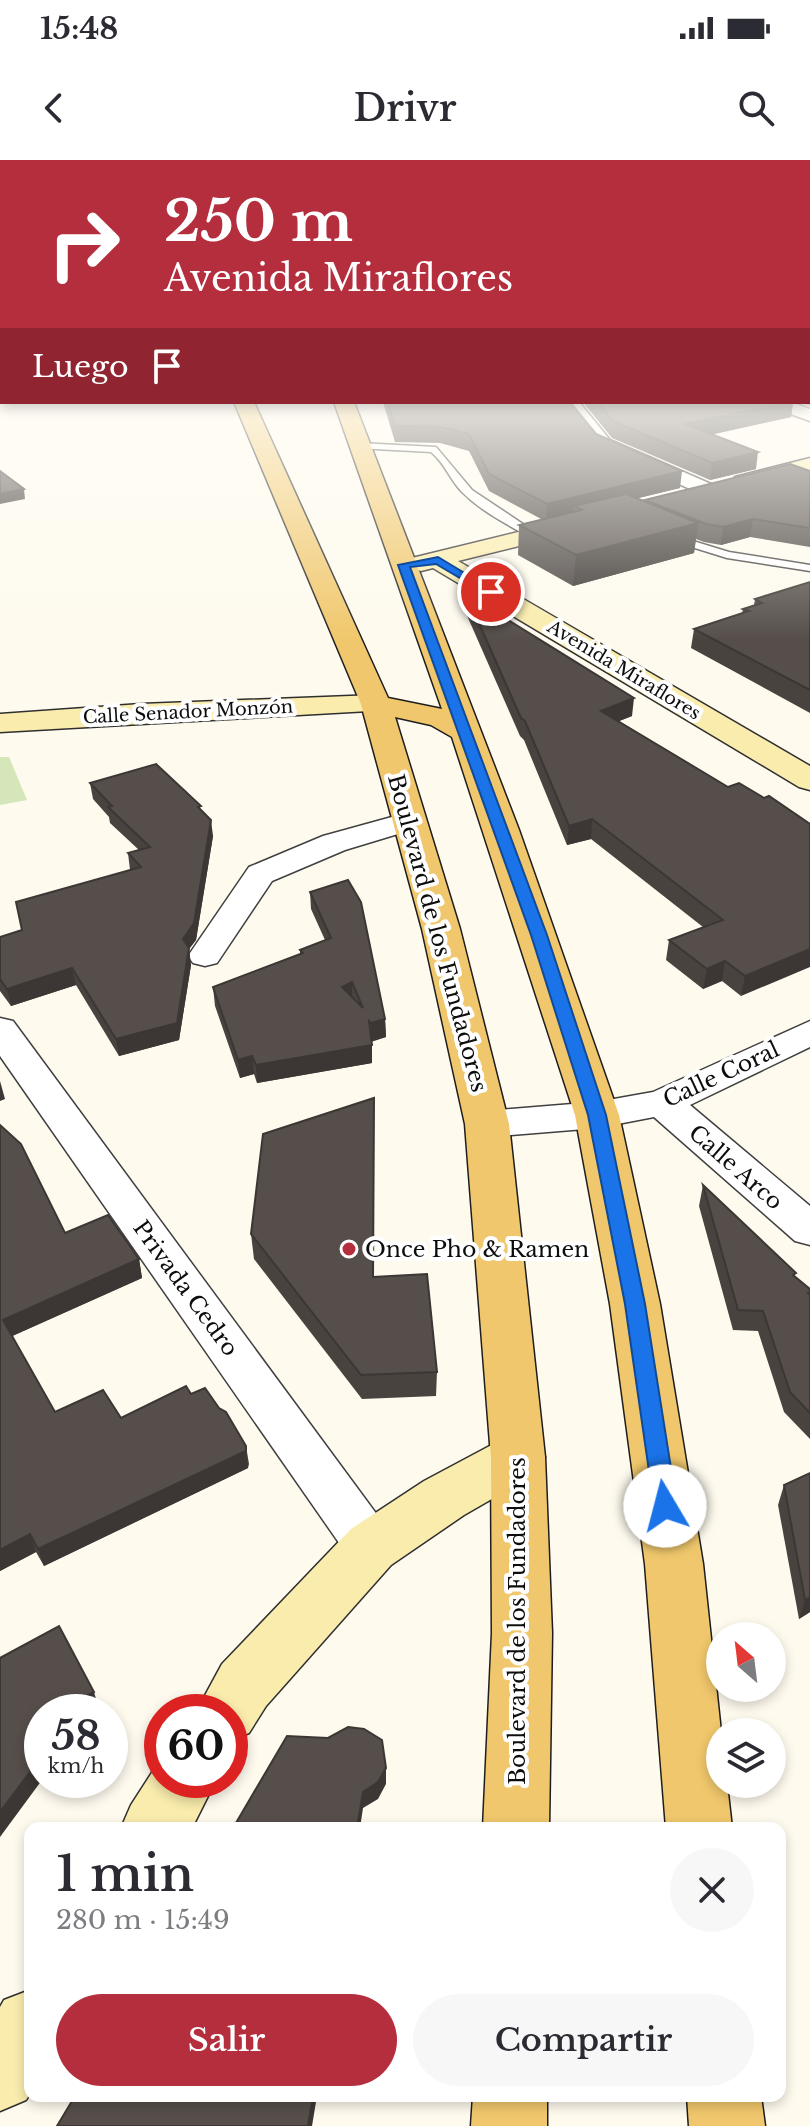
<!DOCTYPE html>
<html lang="es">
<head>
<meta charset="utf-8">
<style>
	:root { --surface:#fff; --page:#f7f7f7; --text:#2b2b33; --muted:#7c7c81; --accent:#b42e3d }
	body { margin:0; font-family:"Libre Baskerville",serif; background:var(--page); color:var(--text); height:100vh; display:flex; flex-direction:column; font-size:30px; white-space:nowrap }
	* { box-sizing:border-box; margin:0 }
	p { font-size:26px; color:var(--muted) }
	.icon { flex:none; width:44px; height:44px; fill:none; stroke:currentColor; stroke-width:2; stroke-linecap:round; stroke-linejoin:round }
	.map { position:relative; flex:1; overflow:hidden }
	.side { position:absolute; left:24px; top:1662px; width:762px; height:280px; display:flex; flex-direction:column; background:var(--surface); border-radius:16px; box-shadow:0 4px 12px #0003 }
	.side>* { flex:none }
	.guide { position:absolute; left:0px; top:0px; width:810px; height:244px; box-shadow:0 4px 12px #0003; background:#b42e3d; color:#fff; overflow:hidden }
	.needle { width:52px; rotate:332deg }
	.tools { position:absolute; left:706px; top:1462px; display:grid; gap:16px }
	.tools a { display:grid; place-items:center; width:80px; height:80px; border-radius:50%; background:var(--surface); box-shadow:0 4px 12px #0003; font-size:40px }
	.speed { position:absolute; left:24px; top:1534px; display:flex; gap:16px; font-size:40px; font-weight:700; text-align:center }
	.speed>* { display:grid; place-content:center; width:104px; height:104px; border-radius:50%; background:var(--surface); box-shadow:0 4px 12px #0003; line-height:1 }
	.speed small { font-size:20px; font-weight:400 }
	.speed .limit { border:12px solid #d22; background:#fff; color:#111 }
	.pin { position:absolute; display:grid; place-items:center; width:68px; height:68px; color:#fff; margin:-34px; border:4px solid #fff; border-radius:50%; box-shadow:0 2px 8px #0007 }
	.me { position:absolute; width:88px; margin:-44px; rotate:352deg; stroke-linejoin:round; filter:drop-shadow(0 0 6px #0008) }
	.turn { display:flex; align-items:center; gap:28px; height:168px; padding:0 32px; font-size:36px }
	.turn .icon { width:104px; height:104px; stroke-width:2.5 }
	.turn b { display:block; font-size:56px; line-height:68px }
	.then { display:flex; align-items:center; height:76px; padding:0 32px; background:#0003; gap:16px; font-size:30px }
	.round { display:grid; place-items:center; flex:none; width:84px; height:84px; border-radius:42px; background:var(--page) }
	.headline { display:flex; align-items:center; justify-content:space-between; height:136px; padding:0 32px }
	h1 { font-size:48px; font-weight:600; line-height:60px }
	.button { display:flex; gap:16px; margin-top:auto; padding:16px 32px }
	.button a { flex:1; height:92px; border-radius:48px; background:var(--accent); color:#fff; font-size:32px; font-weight:600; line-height:92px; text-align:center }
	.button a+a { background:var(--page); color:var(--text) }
	.status { display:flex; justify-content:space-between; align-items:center; height:56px; padding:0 40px; background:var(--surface); direction:ltr }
	.status svg { height:22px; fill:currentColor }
	header { display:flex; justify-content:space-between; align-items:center; height:104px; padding:0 32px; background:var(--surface); font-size:36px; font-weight:600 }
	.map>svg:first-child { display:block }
	.green { fill:#d4e6ba }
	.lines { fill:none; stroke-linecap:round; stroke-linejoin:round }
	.lane-casing { stroke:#404040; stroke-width:3 }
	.street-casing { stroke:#404040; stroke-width:3 }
	.secondary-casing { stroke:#2f2f2f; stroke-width:3 }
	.primary-casing { stroke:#1e1e1e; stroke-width:3 }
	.lane { fill:#fff; fill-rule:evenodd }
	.street { fill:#fff; fill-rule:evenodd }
	.secondary { fill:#faecad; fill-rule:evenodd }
	.primary { fill:#f0c76c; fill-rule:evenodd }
	.wall { fill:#494340 }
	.shaded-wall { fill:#3c3734 }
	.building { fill:#554e4a; stroke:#3c3734; stroke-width:2; fill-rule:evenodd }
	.route { fill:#1a73e8; stroke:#114b97; stroke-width:2 }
	.poi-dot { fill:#b42e3d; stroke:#fff; stroke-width:3 }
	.labels { text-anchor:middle; stroke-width:8; stroke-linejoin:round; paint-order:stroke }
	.far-street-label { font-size:18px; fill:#0d0d0d; stroke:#fff }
	.street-label { font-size:22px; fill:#0d0d0d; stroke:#fff }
	.poi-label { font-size:22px; fill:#0d0d0d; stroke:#fff; text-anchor:start }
</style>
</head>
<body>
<div class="status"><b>15:48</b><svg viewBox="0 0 49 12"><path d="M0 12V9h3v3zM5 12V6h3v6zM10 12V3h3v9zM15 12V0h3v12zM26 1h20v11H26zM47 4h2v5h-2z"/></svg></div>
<header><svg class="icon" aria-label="back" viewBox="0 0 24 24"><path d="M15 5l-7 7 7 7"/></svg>Drivr<svg class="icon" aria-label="search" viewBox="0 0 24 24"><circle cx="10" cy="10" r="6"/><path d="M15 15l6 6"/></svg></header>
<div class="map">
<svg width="810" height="1966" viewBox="0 0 810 1966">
	<rect width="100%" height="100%" fill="#fefaee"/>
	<path class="green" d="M 0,597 L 9,597 L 27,640 L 0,645 Z"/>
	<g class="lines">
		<g class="lane-casing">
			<g id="lane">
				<path d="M 359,283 L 436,287 L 472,330 L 541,376 L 531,378 C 507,364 482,352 462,332 C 450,320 445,303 431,292 L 356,288 Z"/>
				<path d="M 670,374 L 729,392 L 810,405 L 810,411 L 727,398 L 666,379 L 664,377 Z"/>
			</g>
		</g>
		<g class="street-casing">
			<g id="street">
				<path d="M 560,242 L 579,242 L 610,280 L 718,327 L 721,331 L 718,335 L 704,335 L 596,288 Z"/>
				<path d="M 765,242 L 791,242 L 810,249 L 810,261 L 768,246 Z"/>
				<path d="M 410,652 L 421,655 L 425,661 L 421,667 L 345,690 L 272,721 L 217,803 L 205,806 L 193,803 L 188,796 L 249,707 L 323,676 Z"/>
				<path d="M 0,858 L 13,861 L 389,1371 L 397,1387 L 389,1403 L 371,1410 L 353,1403 L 0,896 Z"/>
				<path d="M 810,861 L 810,887 L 690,945 L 810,1046 L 810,1085 L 795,1081 L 654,957 L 597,968 L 487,977 L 473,973 L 467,964 L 473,955 L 487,951 L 597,942 L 653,932 Z"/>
			</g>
		</g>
		<g class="secondary-casing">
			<g id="secondary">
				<path d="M 810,298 L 810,312 L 743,329 L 735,327 L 732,322 L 735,317 Z"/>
				<path d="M 575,358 L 584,360 L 587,365 L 584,370 L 458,401 L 810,606 L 810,630 L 799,627 L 433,408 L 421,411 L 412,408 L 408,403 L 412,398 Z"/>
				<path d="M 376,535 L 387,538 L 391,544 L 387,550 L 0,572 L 0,554 L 141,544 Z"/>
				<path d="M 518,1274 L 537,1281 L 545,1297 L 537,1313 L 464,1355 L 391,1405 L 266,1546 L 249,1573 L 230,1581 L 230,1552 L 196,1552 L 222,1504 L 351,1369 L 424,1321 L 499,1281 Z"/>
				<path d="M 162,1597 L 162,1620 L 216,1620 L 192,1668 L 121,1668 L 131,1645 Z"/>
				<path d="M 30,1830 L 30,1934 L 26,1940 L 0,1951 L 0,1847 L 4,1840 Z"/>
			</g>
		</g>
		<g class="primary-casing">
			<g id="primary">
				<path d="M 234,242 L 254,242 L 388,538 L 442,549 L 334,242 L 354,242 L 519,670 L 619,955 L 660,1144 L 703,1404 L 721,1572 L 720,1624 L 727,1624 L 732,1668 L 666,1668 L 645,1404 L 610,1144 L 575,955 L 452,577 L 431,565 L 395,557 L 460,769 L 509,964 L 545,1297 L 552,1473 L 549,1668 L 483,1668 L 492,1473 L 491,1297 L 465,964 L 422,769 L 361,544 Z"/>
				<path d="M 473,1936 L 547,1936 L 547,1966 L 471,1966 Z"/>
				<path d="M 687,1936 L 761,1936 L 765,1966 L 689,1966 Z"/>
			</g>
		</g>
		<use href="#lane" class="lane"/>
		<use href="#street" class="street"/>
		<use href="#secondary" class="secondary"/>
		<use href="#primary" class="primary"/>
	</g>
	<g class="wall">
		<path d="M 808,204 L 810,204 L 810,246 L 800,242 L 808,242 Z"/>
		<path d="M 383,242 L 570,242 L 596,274 L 680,328 L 637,338 L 645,342 L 645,340 L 810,311 L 810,387 L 750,377 L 721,385 L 704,382 L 696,379 L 694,393 L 573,426 L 518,395 L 519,365 L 543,360 L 489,331 L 469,291 L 440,283 L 395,282 Z"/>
		<path d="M 583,242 L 793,242 L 791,257 L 712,274 L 756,309 L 710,320 L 612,278 Z"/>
		<path d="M 810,422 L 810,553 L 691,488 L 694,469 L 742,453 L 743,449 L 754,445 L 755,439 Z"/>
		<path d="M 466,434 L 632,556 L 619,561 L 728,627 L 810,664 L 741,836 L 722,821 L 703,829 L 666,800 L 669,780 L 703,767 L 591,679 L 567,685 L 524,580 L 520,576 L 465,451 Z"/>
		<path d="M 90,623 L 202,651 L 213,676 L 196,780 L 189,789 L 191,805 L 179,880 L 119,896 L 76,825 L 11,846 L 0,831 L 0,777 L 22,771 L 130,710 L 128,693 L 139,690 L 110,663 L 109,657 L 93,639 Z"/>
		<path d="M 310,732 L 385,859 L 386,877 L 372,881 L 372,903 L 257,923 L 254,914 L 240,918 L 215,846 L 213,827 L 300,794 L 300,790 L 325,780 L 311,749 Z"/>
		<path d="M 0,965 L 65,1073 L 139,1099 L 142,1118 L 12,1176 L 55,1252 L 121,1258 L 191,1234 L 246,1286 L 249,1304 L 248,1308 L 44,1406 L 36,1392 L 0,1411 Z"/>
		<path d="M 703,1025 L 795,1117 L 810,1129 L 810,1279 L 784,1252 L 758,1171 L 733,1170 L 699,1046 Z"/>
		<path d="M 251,1074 L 374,1117 L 437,1212 L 436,1236 L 362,1239 L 254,1099 Z"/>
		<path d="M 810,1313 L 810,1452 L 799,1459 L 778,1345 L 784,1325 Z"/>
	</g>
	<g class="shaded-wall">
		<path d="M 790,242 L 793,242 L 791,257 L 683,281 L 685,264 Z"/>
		<path d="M 758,292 L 756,309 L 710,320 L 712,303 Z"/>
		<path d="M 682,311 L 680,328 L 582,352 L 582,350 L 574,346 L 574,354 L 546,361 L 547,344 Z"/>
		<path d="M 24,329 L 25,339 L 0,344 L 0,334 Z"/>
		<path d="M 753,359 L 750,377 L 721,385 L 723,367 Z"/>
		<path d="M 698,363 L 694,393 L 573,426 L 576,395 Z"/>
		<path d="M 634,538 L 632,556 L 599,569 L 601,551 Z"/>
		<path d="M 592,659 L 591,679 L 567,685 L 569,666 Z"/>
		<path d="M 211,660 L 213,676 L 196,780 L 189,789 L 191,805 L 179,880 L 119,896 L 116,879 L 183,779 Z"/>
		<path d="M 810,789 L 810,807 L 741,836 L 745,816 Z"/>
		<path d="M 725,801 L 722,821 L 703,829 L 707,809 Z"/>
		<path d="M 72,808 L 76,825 L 11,846 L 7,829 Z"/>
		<path d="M 352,822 L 352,840 L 342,827 Z"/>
		<path d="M 385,859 L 386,877 L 371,882 L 371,863 Z"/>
		<path d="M 372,885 L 372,903 L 257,923 L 256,905 Z"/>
		<path d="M 252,896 L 254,914 L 240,918 L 238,900 Z"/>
		<path d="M 0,921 L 5,939 L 0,941 Z"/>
		<path d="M 139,1099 L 142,1118 L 8,1178 L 3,1160 Z"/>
		<path d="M 246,1286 L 248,1308 L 44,1406 L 38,1389 Z"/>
		<path d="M 30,1374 L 36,1392 L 0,1411 L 0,1390 Z"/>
		<path d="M 810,1437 L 810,1452 L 799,1459 L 805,1440 Z"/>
		<path d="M 94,1532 L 99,1549 L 93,1552 L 75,1552 L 75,1542 Z"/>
		<path d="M 42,1596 L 42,1620 L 0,1677 L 0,1652 Z"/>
		<path d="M 386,1608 L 386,1624 L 378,1639 L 363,1648 L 360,1668 L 357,1668 L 363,1632 Z"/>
		<path d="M 313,1936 L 317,1936 L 312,1966 L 308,1966 Z"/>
	</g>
	<g class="building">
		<path d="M 808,204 L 810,204 L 810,229 L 808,228 Z"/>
		<path d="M 388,242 L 570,242 L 596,274 L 682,311 L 547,344 L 489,314 L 469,274 L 440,267 L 395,266 Z"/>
		<path d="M 597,242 L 790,242 L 685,264 L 758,292 L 712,303 L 613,261 Z"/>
		<path d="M 790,304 L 810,311 L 810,368 L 753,359 L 723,367 L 706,364 L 645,340 Z"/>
		<path d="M 0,311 L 24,329 L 0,334 Z"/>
		<path d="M 626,334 L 698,363 L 576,395 L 519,365 L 582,350 L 574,346 Z"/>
		<path d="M 810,422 L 810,530 L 694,469 L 749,451 L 743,449 L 762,443 L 755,439 Z"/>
		<path d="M 466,434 L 634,538 L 601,551 L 728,627 L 739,623 L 764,638 L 769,636 L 810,664 L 810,789 L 745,816 L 725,801 L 707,809 L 669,780 L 723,760 L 592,659 L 569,666 L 525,561 L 521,558 Z"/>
		<path d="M 156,604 L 201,646 L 198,647 L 211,660 L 194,763 L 183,779 L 189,788 L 177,863 L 116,879 L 72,808 L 7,829 L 0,819 L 0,777 L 22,770 L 16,742 L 141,707 L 128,693 L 150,687 L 108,647 L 112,646 L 90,623 Z"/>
		<path d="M 348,720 L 361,742 L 385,859 L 371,863 L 369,861 L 372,885 L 256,905 L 252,896 L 238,900 L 213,827 L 303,793 L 300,790 L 331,778 L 310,732 ZM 352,822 L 363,848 L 342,827 Z"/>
		<path d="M 374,938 L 373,1117 L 427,1114 L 437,1212 L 361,1215 L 251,1074 L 263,974 Z"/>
		<path d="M 0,965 L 21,984 L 65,1073 L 108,1055 L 139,1099 L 3,1160 L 55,1252 L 103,1230 L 121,1258 L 186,1226 L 191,1234 L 205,1228 L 219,1248 L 226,1252 L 246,1286 L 246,1291 L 38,1389 L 30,1374 L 0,1390 Z"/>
		<path d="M 703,1025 L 796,1113 L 793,1115 L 810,1129 L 810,1132 L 808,1133 L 810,1135 L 810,1253 L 790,1232 L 763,1151 L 738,1150 Z"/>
		<path d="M 810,1313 L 810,1437 L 805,1440 L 784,1325 Z"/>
		<path d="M 59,1466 L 94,1532 L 75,1542 L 78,1548 L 75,1552 L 42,1552 L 42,1596 L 0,1652 L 0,1498 Z"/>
		<path d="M 348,1567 L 364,1569 L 382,1580 L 386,1608 L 378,1622 L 363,1632 L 357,1668 L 233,1668 L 287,1576 L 328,1578 Z"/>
		<path d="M 75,1936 L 313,1936 L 308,1966 L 57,1966 Z"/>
	</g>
	<linearGradient id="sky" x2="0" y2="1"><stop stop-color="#94c5ec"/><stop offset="0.42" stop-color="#fffdf7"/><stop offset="1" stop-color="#fffdf7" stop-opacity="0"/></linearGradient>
	<rect width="810" height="480" fill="url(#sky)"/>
	<path class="route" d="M 438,397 L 496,432 L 487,434 L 436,404 L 410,407 L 547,775 L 606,955 L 645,1144 L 677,1346 L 674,1353 L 665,1356 L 657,1353 L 654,1346 L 625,1144 L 588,955 L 531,775 L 398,405 Z"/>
	<circle class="poi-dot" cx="349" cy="1089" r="8"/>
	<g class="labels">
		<g class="far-street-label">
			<text transform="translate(624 510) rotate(31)" y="6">Avenida Miraflores</text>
			<text transform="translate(188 552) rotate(-3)" y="6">Calle Senador Monzón</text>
		</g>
		<g class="street-label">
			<text transform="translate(438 773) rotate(75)" y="8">Boulevard de los Fundadores</text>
			<text transform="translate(721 914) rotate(-25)" y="8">Calle Coral</text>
			<text transform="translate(736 1007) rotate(41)" y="8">Calle Arco</text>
			<text transform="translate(186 1128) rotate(54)" y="8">Privada Cedro</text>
			<text transform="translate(517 1461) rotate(-90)" y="8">Boulevard de los Fundadores</text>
		</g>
		<g class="poi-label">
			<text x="365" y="1097">Once Pho &amp; Ramen</text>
		</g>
	</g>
</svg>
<div class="tools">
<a><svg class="needle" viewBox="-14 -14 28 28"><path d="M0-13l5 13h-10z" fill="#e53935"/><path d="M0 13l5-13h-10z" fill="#7c7c81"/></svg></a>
<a><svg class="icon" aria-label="layers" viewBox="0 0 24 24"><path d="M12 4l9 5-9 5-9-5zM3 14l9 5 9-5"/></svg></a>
</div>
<div class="speed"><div>58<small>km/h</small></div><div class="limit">60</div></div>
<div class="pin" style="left:491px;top:432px;background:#d93025"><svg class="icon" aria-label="arrive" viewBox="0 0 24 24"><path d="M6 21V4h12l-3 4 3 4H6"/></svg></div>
<svg class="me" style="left:665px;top:1346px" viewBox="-20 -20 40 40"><circle r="19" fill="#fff"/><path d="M0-13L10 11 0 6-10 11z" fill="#1a73e8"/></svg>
<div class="guide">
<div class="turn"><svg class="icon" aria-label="right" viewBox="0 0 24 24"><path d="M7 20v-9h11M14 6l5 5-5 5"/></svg><div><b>250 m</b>Avenida Miraflores</div></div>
<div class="then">Luego<svg class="icon" aria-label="arrive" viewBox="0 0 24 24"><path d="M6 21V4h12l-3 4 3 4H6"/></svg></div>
</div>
<section class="side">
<div class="headline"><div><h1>1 min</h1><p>280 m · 15:49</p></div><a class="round"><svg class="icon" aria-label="close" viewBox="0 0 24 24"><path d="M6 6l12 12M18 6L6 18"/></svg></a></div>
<div class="button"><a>Salir</a><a>Compartir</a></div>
</section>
</div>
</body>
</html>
